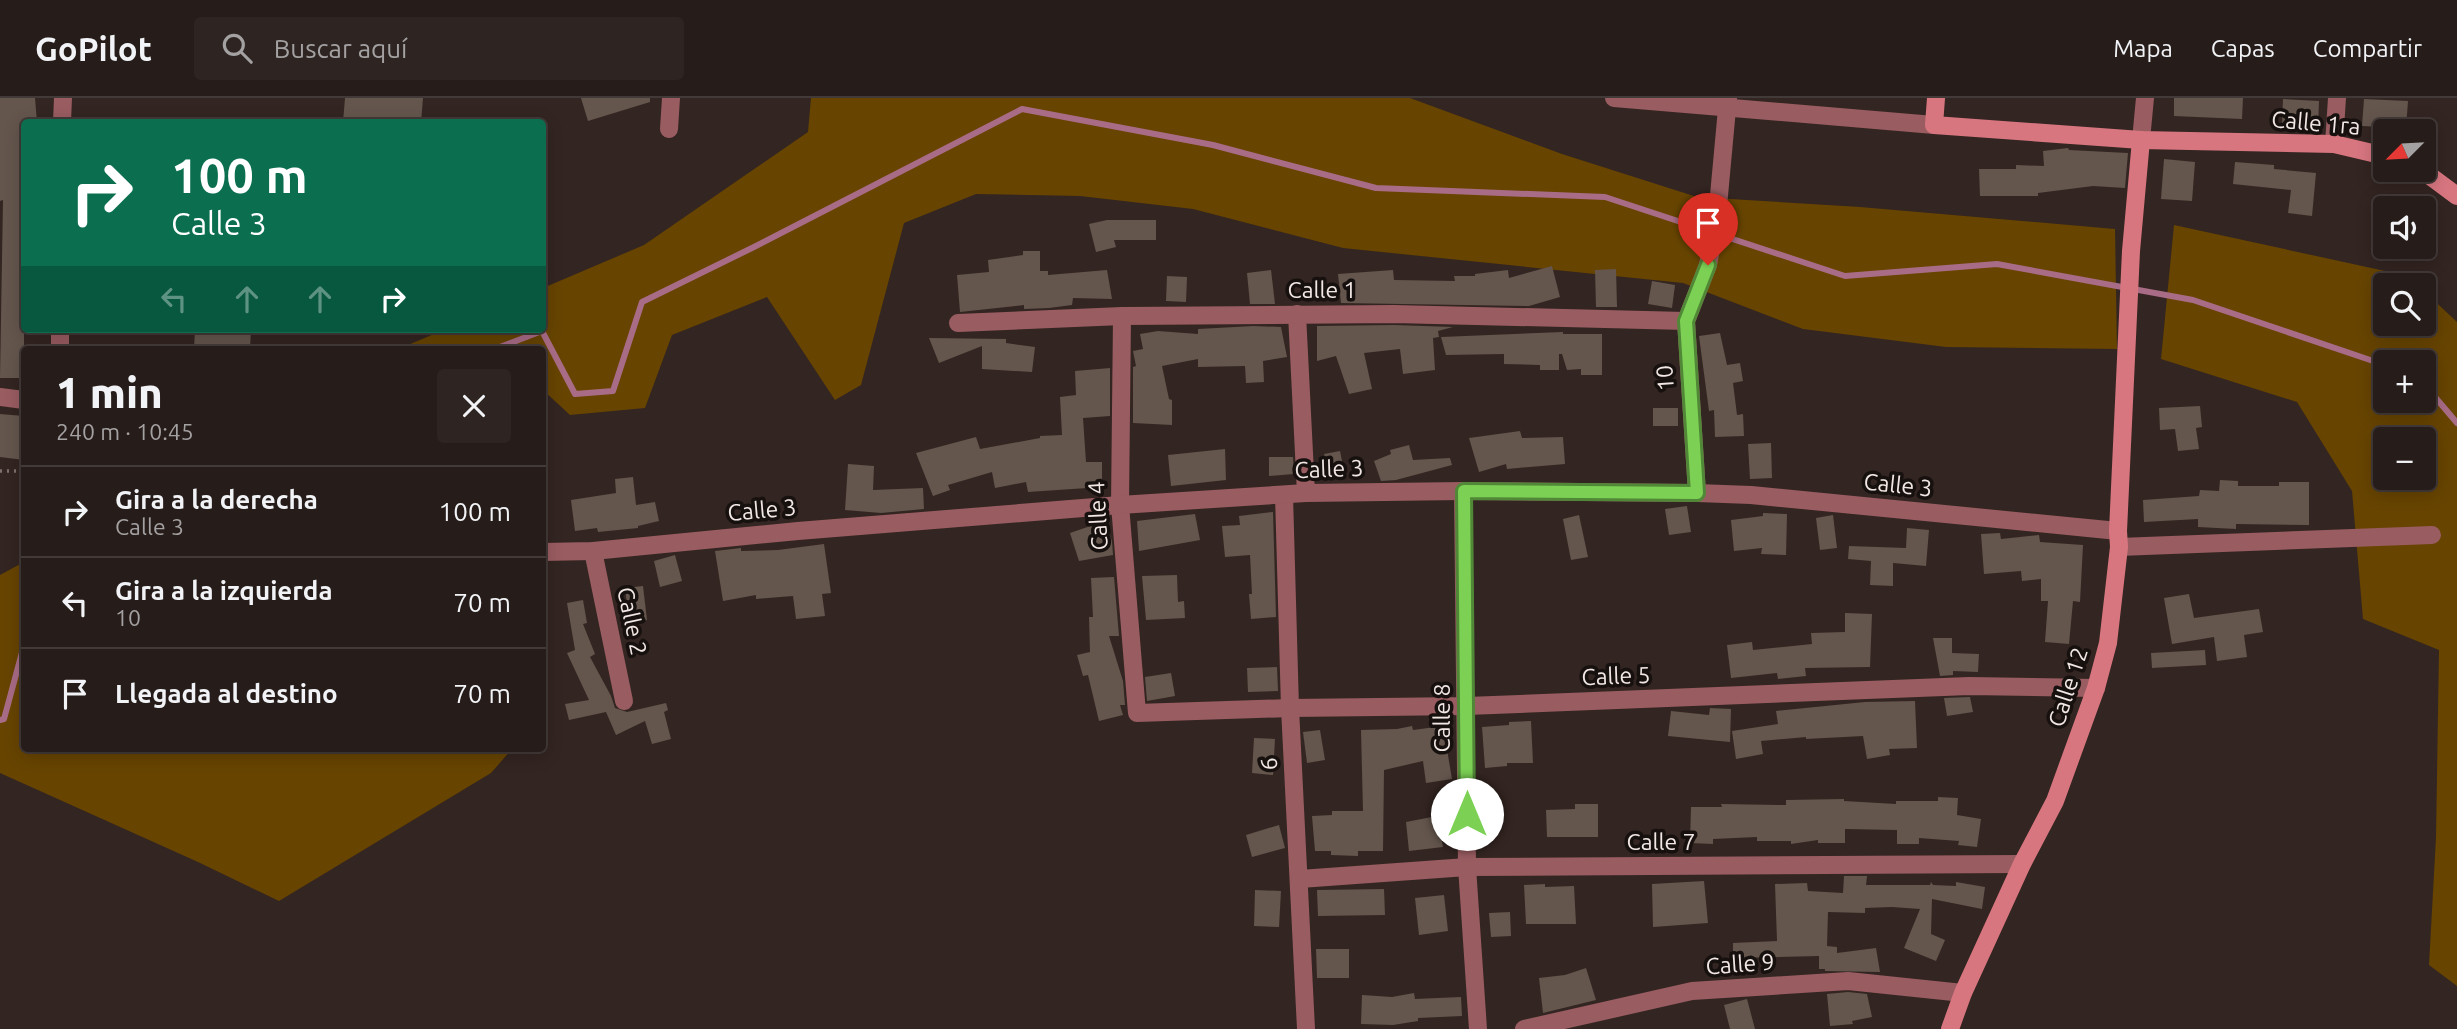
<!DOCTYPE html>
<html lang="es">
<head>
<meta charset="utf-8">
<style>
	:root { --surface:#261c19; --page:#2e2522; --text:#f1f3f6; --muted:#a4a1a2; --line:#423a38 }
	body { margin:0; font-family:Ubuntu,sans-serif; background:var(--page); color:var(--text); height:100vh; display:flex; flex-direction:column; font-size:26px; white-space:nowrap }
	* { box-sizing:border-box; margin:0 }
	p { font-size:23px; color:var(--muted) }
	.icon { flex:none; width:38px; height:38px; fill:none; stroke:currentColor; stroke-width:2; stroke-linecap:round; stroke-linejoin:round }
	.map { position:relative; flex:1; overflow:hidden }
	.panel { position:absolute; left:21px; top:248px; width:525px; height:406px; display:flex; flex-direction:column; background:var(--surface); border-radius:7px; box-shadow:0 4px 18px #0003,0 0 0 2px var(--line) }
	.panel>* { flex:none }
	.guide { position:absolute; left:21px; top:21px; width:525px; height:214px; border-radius:7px; box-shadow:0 4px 18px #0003,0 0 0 2px var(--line); background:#0b6e4f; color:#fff; overflow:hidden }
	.needle { width:46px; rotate:246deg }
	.controls { position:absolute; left:2373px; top:21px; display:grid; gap:14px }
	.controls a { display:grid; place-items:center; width:63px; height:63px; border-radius:7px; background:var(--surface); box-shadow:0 4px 18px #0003,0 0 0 2px var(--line); font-size:35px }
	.pin { position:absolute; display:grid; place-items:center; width:60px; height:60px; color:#fff; margin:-72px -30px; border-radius:50% 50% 50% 0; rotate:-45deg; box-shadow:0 0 7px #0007 }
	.pin .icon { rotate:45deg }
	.me { position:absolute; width:77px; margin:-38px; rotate:0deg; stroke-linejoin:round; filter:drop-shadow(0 0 5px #0008) }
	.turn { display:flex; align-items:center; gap:24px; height:147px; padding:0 35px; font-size:32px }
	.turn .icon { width:91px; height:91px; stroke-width:2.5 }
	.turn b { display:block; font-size:49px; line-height:60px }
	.lanes { display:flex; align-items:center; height:66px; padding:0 35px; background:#0003; justify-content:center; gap:35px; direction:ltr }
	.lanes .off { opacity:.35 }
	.round { display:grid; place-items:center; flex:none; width:74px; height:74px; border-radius:7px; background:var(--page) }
	.summary { display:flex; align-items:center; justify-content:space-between; height:119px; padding:0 35px }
	h1 { font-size:42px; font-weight:800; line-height:52px }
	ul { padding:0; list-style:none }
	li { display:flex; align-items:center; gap:21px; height:91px; padding:0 35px; border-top:2px solid var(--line) }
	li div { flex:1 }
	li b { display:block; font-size:26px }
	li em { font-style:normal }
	header { display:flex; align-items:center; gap:42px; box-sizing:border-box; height:98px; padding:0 35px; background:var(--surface); border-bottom:2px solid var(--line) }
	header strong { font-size:33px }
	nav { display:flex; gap:38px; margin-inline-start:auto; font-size:24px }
	.search { width:490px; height:63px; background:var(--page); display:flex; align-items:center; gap:18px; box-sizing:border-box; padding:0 24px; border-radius:7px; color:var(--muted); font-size:26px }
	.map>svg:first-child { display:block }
	.green { fill:#674400; fill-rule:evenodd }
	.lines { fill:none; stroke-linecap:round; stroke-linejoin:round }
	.stream { stroke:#a96c86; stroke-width:6 }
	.building { fill:#64564d }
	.path { stroke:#7e726e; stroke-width:3.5; stroke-dasharray:2 5; stroke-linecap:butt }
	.street { stroke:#995c61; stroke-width:18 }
	.secondary { stroke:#d87680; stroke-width:18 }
	.route-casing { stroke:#518837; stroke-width:18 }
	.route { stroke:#7cd154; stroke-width:12 }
	.labels { text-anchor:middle; stroke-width:7; stroke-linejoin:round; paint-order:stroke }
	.street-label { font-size:23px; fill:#f1e7e4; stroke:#16100e }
</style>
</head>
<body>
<header>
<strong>GoPilot</strong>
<div class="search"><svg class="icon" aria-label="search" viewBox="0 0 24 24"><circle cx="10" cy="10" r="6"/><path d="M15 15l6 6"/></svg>Buscar aquí</div>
<nav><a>Mapa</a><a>Capas</a><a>Compartir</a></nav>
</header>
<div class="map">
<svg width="2457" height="931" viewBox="0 0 2457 931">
	<rect width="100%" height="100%" fill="#332521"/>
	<g class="green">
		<path d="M 811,0 L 1410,0 L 1562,56 L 1697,99 L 1860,109 L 2115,131 L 2117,251 L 1946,249 L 1803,231 L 1683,185 L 1343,150 L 1193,111 L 1080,98 L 976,96 L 904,125 L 861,287 L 835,302 L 767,199 L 672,237 L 645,310 L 570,317 L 543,292 L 542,252 L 396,252 L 446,231 L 542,231 L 543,190 L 644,147 L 808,34 Z"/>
		<path d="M 2174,127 L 2408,178 L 2418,187 L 2385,187 L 2385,226 L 2424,226 L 2424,193 L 2457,224 L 2457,888 L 2429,867 L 2436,739 L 2439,552 L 2363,521 L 2352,393 L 2297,304 L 2161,261 ZM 2385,264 L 2424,264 L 2424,303 L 2385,303 ZM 2385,341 L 2424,341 L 2424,380 L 2385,380 Z"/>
		<path d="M 24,464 L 24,651 L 512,651 L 491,675 L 279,803 L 198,764 L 0,675 L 0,477 Z"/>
	</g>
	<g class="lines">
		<g class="stream">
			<path d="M 492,252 L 542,233 L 575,296 L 613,293 L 642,204 L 754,149 L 1022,11 L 1213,47 L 1376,90 L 1605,99 L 1845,178 L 1997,166 L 2193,202 L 2385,267"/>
			<path d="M 2424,286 L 2457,325"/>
			<path d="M 0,622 L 4,621 L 24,547"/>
		</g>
	</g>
	<g class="building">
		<path d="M 0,0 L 35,0 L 37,24 L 24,24 L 24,280 L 0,280 L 3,102 L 0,103 Z"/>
		<path d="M 345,0 L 423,0 L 421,24 L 343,24 Z"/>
		<path d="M 581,0 L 650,0 L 650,4 L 588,23 Z"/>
		<path d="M 2174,0 L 2243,0 L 2242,21 L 2174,18 Z"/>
		<path d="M 2283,1 L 2319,3 L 2318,29 L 2282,27 Z"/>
		<path d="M 2364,1 L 2408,3 L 2406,30 L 2362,28 Z"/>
		<path d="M 2068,50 L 2069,52 L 2128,55 L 2125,90 L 2093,88 L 2038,95 L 2038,98 L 1980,98 L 1979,71 L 2016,71 L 2016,67 L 2044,68 L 2043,53 Z"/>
		<path d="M 2164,61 L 2195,64 L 2192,103 L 2161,101 Z"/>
		<path d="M 2235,64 L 2274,67 L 2274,71 L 2316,75 L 2312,118 L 2288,115 L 2291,92 L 2233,86 Z"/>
		<path d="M 1107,122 L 1156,122 L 1156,142 L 1114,142 L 1116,149 L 1096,154 L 1089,126 Z"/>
		<path d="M 1023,153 L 1040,153 L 1040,173 L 1048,173 L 1048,177 L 1107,172 L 1112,201 L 1073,200 L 1072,207 L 1049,210 L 1024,211 L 1024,207 L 960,214 L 957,177 L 989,174 L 988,162 L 1023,157 Z"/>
		<path d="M 1552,168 L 1560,199 L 1529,208 L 1341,205 L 1338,176 L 1393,172 L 1394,182 L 1455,183 L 1454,178 L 1475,178 L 1475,176 L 1508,172 L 1509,180 Z"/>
		<path d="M 1616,171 L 1617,209 L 1596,209 L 1595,172 Z"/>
		<path d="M 1271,172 L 1275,206 L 1250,206 L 1247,175 Z"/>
		<path d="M 1167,178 L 1187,179 L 1186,204 L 1166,203 Z"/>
		<path d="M 1652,183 L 1675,187 L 1672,210 L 1648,206 Z"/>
		<path d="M 1394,227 L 1453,229 L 1438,233 L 1439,239 L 1433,240 L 1435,272 L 1403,276 L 1400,251 L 1364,255 L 1372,291 L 1349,296 L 1336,258 L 1317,263 L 1317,228 Z"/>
		<path d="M 1253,228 L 1281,229 L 1287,259 L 1263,263 L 1264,284 L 1246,285 L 1245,268 L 1198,269 L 1198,261 L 1162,268 L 1169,301 L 1172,302 L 1172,327 L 1133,325 L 1133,269 L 1136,268 L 1133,253 L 1143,251 L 1140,236 L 1158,233 L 1198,236 L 1198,231 Z"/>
		<path d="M 195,231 L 251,231 L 250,252 L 194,252 Z"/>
		<path d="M 1563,234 L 1563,236 L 1602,236 L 1602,277 L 1581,277 L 1581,271 L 1567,272 L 1562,256 L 1559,256 L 1559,272 L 1540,272 L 1540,267 L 1504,266 L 1504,256 L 1446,257 L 1441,239 Z"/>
		<path d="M 1720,235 L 1727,267 L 1740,265 L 1743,283 L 1733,285 L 1737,317 L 1743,316 L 1744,338 L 1715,339 L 1714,312 L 1709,313 L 1699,238 Z"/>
		<path d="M 929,240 L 1006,241 L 1006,245 L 1035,249 L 1032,274 L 982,271 L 982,248 L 939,265 Z"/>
		<path d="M 1110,270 L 1110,318 L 1083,320 L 1086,364 L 1102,364 L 1102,389 L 1028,394 L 1026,384 L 995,390 L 992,374 L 948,387 L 950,392 L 933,398 L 916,355 L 976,339 L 980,351 L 1040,340 L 1040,338 L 1062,337 L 1060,299 L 1076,297 L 1075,273 Z"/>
		<path d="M 2200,308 L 2202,329 L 2196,330 L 2199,351 L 2178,353 L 2175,331 L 2160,332 L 2159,310 Z"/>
		<rect x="1653" y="310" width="25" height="18"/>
		<path d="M 0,316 L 24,318 L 24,362 L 0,359 Z"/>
		<path d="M 1520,333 L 1522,340 L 1563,339 L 1565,366 L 1507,371 L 1506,366 L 1479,374 L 1469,340 Z"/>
		<path d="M 1771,345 L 1772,380 L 1750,381 L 1748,346 Z"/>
		<path d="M 1409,347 L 1413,362 L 1450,360 L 1452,367 L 1396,382 L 1381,383 L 1374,363 L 1391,356 L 1390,352 Z"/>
		<path d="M 1225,351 L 1226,382 L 1171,388 L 1168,357 Z"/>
		<path d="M 1340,353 L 1345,378 L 1329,381 L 1324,356 Z"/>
		<path d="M 1269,359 L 1293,359 L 1294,376 L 1269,378 Z"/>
		<path d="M 848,366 L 874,368 L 873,392 L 923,390 L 924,411 L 881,415 L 845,412 Z"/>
		<path d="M 633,379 L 636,407 L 655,404 L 659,423 L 638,428 L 638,430 L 598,434 L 597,430 L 575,433 L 571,402 L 616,395 L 615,381 Z"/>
		<path d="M 2220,382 L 2238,383 L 2238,388 L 2279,388 L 2279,384 L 2309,384 L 2309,427 L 2236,426 L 2236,431 L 2198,429 L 2198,421 L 2144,424 L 2143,402 L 2199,398 L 2200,392 L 2219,393 Z"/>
		<path d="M 1687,408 L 1691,434 L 1669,437 L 1665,411 Z"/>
		<path d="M 1273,414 L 1276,519 L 1251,521 L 1249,496 L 1252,496 L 1250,457 L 1225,459 L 1222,428 L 1240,427 L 1239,418 Z"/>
		<path d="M 1763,415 L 1787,416 L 1786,457 L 1761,456 L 1762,450 L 1734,453 L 1731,422 L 1763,418 Z"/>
		<path d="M 1195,416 L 1200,442 L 1139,453 L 1137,423 Z"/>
		<path d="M 1579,417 L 1588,459 L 1571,462 L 1563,421 Z"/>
		<path d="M 1833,417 L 1837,450 L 1820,452 L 1816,420 Z"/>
		<path d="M 1105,423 L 1112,443 L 1113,457 L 1079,463 L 1070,435 Z"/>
		<path d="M 1907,430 L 1929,432 L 1926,468 L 1893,465 L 1893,488 L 1870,487 L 1871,463 L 1848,461 L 1849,448 L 1906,450 Z"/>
		<path d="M 2000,435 L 2001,441 L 2039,437 L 2040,444 L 2083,447 L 2080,504 L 2073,503 L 2069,546 L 2045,544 L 2048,503 L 2041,503 L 2041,481 L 2022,483 L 2021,473 L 1984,476 L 1981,436 Z"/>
		<path d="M 824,446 L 831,495 L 822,496 L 825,518 L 796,521 L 793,498 L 756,501 L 756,497 L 723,503 L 715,453 L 741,450 L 741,453 L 778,452 Z"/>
		<path d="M 675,457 L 682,483 L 660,489 L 654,463 Z"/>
		<path d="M 1177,477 L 1178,504 L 1184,503 L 1185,520 L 1146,522 L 1142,478 Z"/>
		<path d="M 1114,479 L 1119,538 L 1109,538 L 1123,583 L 1125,607 L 1120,607 L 1123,617 L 1099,623 L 1088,577 L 1083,578 L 1077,557 L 1090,554 L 1089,519 L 1093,519 L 1091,480 Z"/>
		<path d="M 643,488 L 647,522 L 629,524 L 625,490 Z"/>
		<path d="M 2189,496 L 2194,520 L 2259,511 L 2263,534 L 2244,537 L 2247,559 L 2217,563 L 2214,539 L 2172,546 L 2164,500 Z"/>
		<path d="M 583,502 L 587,525 L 583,526 L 595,556 L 590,559 L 611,598 L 615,610 L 627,614 L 666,605 L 668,612 L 664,614 L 671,641 L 652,646 L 645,623 L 616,637 L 606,614 L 569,622 L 565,606 L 589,602 L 567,555 L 575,552 L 567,505 Z"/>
		<path d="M 1845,515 L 1872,516 L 1870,569 L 1805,570 L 1806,578 L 1778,581 L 1777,575 L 1731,580 L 1727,547 L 1752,544 L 1753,552 L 1812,546 L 1811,535 L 1845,534 Z"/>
		<path d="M 1933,540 L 1952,540 L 1952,555 L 1979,556 L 1978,574 L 1953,573 L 1953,577 L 1940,578 Z"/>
		<path d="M 2205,552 L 2206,567 L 2152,570 L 2151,555 Z"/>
		<path d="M 1277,569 L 1278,593 L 1248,594 L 1247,570 Z"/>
		<path d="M 1171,575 L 1175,598 L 1147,603 L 1145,579 Z"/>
		<path d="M 1970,599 L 1973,614 L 1947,618 L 1944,600 Z"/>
		<path d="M 1915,603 L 1917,650 L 1889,651 L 1890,657 L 1867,661 L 1863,638 L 1806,641 L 1806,639 L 1761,643 L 1763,656 L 1736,661 L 1732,633 L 1778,626 L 1776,613 L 1865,604 Z"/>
		<path d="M 1710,610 L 1731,611 L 1730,644 L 1668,638 L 1671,613 L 1709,617 Z"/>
		<path d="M 1531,623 L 1533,665 L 1507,665 L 1507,668 L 1485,670 L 1482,629 L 1509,627 L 1509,624 Z"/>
		<path d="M 1412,628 L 1413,632 L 1443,628 L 1452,681 L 1426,685 L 1423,663 L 1384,672 L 1383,753 L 1358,753 L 1358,758 L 1331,757 L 1331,753 L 1315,753 L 1312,718 L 1332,717 L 1332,713 L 1363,713 L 1361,632 L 1397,631 Z"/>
		<path d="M 1320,632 L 1325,662 L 1307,665 L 1303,634 Z"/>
		<path d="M 1254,640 L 1275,641 L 1273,677 L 1252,675 Z"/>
		<path d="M 1938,699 L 1958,700 L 1957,717 L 1981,721 L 1977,749 L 1958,747 L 1959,743 L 1919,740 L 1919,746 L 1897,746 L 1897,732 L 1845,731 L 1845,745 L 1818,745 L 1818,742 L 1791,746 L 1791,743 L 1757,743 L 1757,739 L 1713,741 L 1713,746 L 1690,745 L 1691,709 L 1722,709 L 1721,706 L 1786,707 L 1786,702 L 1844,701 L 1844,703 L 1896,706 L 1896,703 L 1938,703 Z"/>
		<path d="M 1575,706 L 1598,706 L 1598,739 L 1547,739 L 1546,712 L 1575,711 Z"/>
		<path d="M 1437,718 L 1443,749 L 1409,753 L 1406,724 Z"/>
		<path d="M 1279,727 L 1285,750 L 1252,759 L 1246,737 Z"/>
		<path d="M 1844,778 L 1867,778 L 1866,787 L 1930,787 L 1931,784 L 1933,787 L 1956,788 L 1956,784 L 1985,789 L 1982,811 L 1932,801 L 1931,836 L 1945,842 L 1936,863 L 1904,850 L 1920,811 L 1892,809 L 1865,810 L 1865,815 L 1828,814 L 1827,848 L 1837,849 L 1837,855 L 1876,850 L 1880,874 L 1825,873 L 1825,871 L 1819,871 L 1819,858 L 1733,860 L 1733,845 L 1777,843 L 1775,786 L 1807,785 L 1808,793 L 1843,795 Z"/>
		<path d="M 1704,783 L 1708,825 L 1653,829 L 1652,786 Z"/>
		<path d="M 1545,786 L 1545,789 L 1574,788 L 1576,826 L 1526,826 L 1524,787 Z"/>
		<path d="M 1384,791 L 1385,817 L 1318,818 L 1317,792 Z"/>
		<path d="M 1255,792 L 1281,793 L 1279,829 L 1254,828 Z"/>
		<path d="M 1444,797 L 1448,833 L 1419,837 L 1415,800 Z"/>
		<path d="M 1510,814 L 1511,838 L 1491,839 L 1489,815 Z"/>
		<path d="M 1316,851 L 1349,851 L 1349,880 L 1317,880 Z"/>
		<path d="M 1586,870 L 1596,902 L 1543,915 L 1539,880 L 1565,877 Z"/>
		<path d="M 1848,894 L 1867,896 L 1872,919 L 1852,923 L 1853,926 L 1830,928 L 1827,896 Z"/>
		<path d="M 1414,895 L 1415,901 L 1461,899 L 1462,918 L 1418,920 L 1418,923 L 1393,927 L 1361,926 L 1362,897 L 1392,899 Z"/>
		<path d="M 1747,901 L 1755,931 L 1730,931 L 1724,907 Z"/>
	</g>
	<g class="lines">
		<path class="path" d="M 0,373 L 24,373"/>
		<g class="street">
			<path d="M 1614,0 L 1934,27"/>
			<path d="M 62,24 L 63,0"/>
			<path d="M 669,31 L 671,0"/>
			<path d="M 2141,42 L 2145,0"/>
			<path d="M 2334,46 L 2337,0"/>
			<path d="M 1297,216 L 1306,395"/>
			<path d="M 1122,218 L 1120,407 L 1137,615 L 1290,610 L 1467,608 L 1969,588 L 2096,590"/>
			<path d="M 958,225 L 1122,218 L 1394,216 L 1686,223"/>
			<path d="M 60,252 L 60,231"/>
			<path d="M 0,299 L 24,302"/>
			<path d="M 1463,393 L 1467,769 L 1478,931"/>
			<path d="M 1697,395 L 1686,223 L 1708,167 L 1717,119 L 1728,0"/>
			<path d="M 1284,397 L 1290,610 L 1306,931"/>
			<path d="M 2119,449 L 2432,437"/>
			<path d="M 593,453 L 624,603"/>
			<path d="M 542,454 L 593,453 L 798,433 L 1120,407 L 1306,395 L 1463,393 L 1697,395 L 1751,397 L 2118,433"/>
			<path d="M 1300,781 L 1467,769 L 2022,766"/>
			<path d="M 1524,931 L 1692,893 L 1848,883 L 1963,895"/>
		</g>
		<g class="secondary">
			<path d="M 1936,0 L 1934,27 L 2141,42 L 2334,46 L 2385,58"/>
			<path d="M 2422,72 L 2457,98"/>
			<path d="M 1950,931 L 1963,895 L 2022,766 L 2055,703 L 2096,590 L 2108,545 L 2119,449 L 2118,433 L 2131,153 L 2141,42"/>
		</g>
	</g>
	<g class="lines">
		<g class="route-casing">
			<path id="route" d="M 1467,716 L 1464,393 L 1697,395 L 1686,223 L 1708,167"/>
		</g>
		<use href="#route" class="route"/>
	</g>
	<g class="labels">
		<g class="street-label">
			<text transform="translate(2316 25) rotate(5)" y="8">Calle 1ra</text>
			<text x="1322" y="200">Calle 1</text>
			<text transform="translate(1665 280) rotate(-94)" y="8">10</text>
			<text transform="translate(1329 371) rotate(-2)" y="8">Calle 3</text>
			<text transform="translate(1898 387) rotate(6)" y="8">Calle 3</text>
			<text transform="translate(762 412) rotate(-5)" y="8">Calle 3</text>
			<text transform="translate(1098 418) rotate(-93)" y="8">Calle 4</text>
			<text transform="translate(632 523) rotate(78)" y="8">Calle 2</text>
			<text transform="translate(1616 578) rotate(-2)" y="8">Calle 5</text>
			<text transform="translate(2068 589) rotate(-72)" y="8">Calle 12</text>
			<text transform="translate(1442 620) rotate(-90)" y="8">Calle 8</text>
			<text transform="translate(1269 666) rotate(-93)" y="8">6</text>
			<text x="1661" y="752">Calle 7</text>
			<text transform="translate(1740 866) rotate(-4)" y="8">Calle 9</text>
		</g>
	</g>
</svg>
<div class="controls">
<a><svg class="needle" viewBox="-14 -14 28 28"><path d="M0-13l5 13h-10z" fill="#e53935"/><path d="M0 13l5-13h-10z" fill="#a4a1a2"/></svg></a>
<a><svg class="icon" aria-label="sound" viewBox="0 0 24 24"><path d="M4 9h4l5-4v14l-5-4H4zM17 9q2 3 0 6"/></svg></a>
<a><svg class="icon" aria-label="search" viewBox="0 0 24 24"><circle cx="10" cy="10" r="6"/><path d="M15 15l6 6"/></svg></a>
<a>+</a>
<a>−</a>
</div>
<div class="pin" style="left:1708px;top:167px;background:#d93025"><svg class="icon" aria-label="arrive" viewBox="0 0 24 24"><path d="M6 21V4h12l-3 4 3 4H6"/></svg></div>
<svg class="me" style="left:1467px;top:716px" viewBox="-20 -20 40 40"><circle r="19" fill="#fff"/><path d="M0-13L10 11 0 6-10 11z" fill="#7cd154"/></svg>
<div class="guide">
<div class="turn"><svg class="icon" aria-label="right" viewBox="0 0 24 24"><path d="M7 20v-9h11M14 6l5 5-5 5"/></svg><div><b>100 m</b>Calle 3</div></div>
<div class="lanes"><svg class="icon off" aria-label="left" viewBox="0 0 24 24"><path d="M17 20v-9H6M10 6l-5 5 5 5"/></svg><svg class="icon off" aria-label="ahead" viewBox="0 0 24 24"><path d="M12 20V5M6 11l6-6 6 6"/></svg><svg class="icon off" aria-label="ahead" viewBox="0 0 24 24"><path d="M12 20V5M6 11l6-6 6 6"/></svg><svg class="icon" aria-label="right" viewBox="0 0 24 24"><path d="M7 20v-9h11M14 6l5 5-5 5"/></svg></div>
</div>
<section class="panel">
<div class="summary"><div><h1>1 min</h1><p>240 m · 10:45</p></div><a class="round"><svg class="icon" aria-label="close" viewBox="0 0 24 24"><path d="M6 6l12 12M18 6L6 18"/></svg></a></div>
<ul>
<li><svg class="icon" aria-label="right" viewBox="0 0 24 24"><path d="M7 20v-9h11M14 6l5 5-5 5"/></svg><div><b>Gira a la derecha</b><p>Calle 3</p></div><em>100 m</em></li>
<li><svg class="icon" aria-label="left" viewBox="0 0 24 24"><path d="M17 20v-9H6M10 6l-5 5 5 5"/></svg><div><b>Gira a la izquierda</b><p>10</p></div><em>70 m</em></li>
<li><svg class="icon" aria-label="arrive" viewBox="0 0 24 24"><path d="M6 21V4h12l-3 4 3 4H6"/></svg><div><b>Llegada al destino</b></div><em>70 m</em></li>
</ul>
</section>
</div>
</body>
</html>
